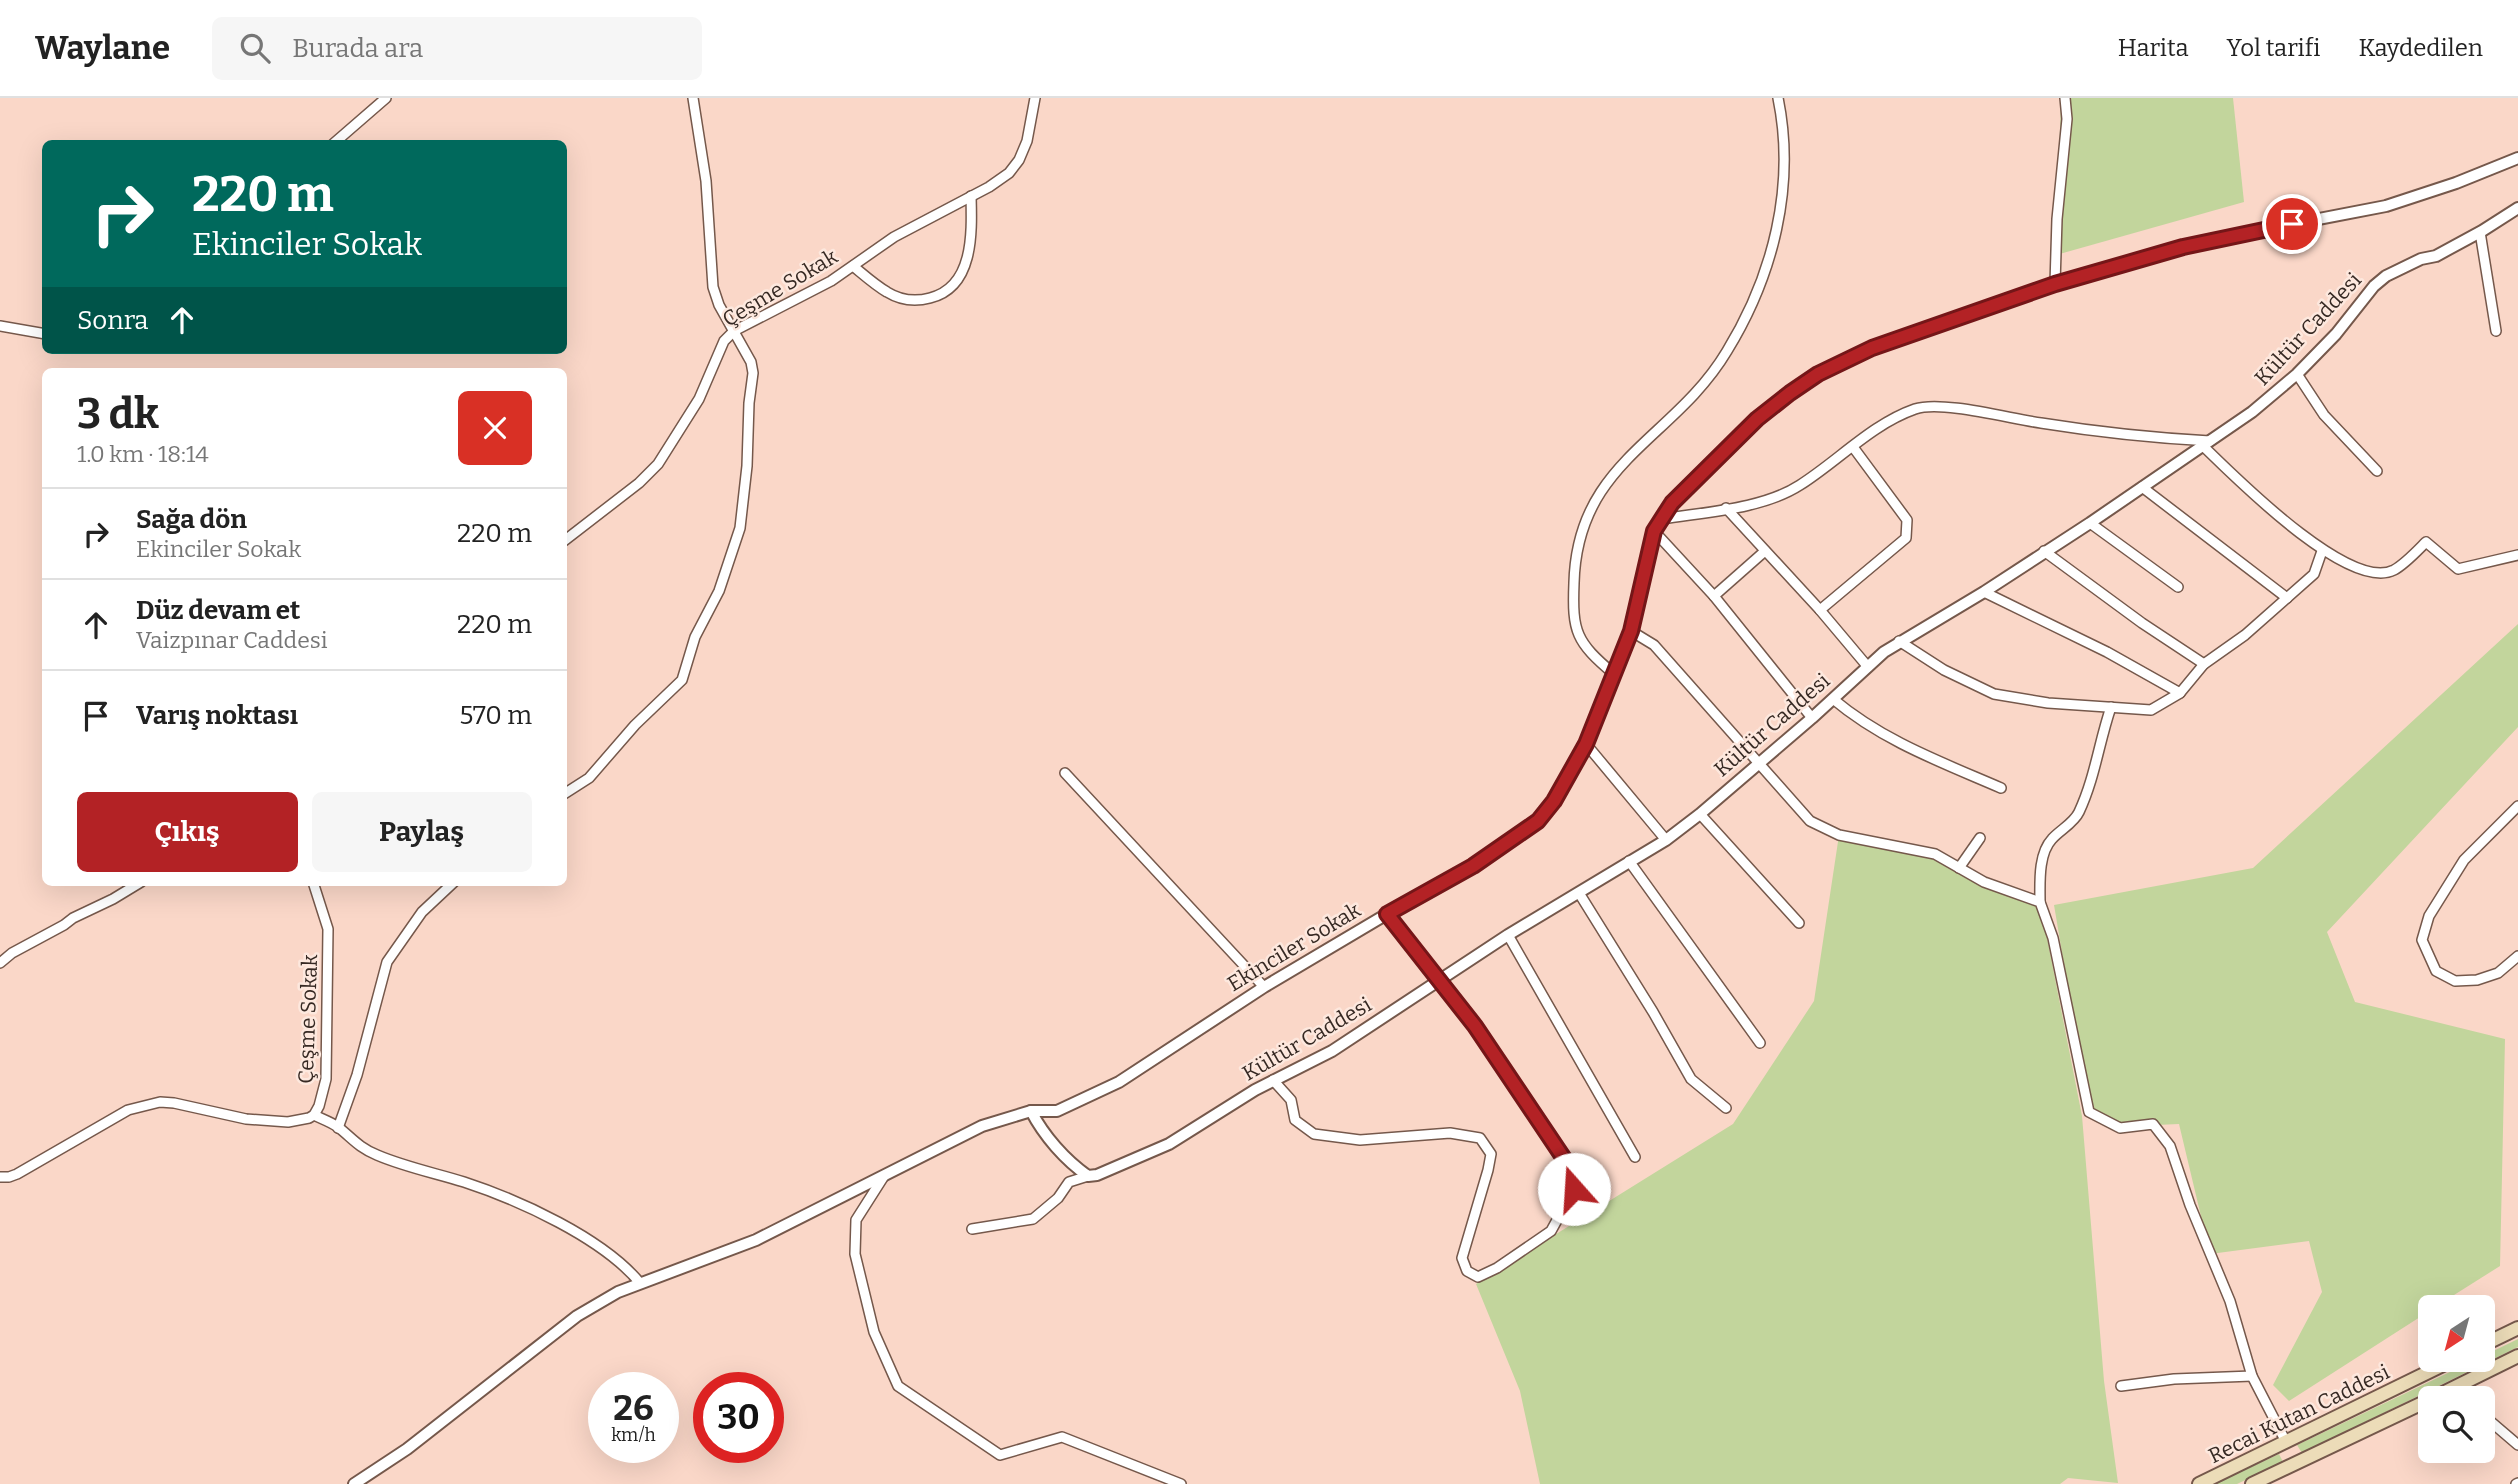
<!DOCTYPE html>
<html lang="tr">
<head>
<meta charset="utf-8">
<style>
	:root { --surface:#fff; --page:#f6f6f6; --text:#222; --muted:#767676; --line:#e0e0e0; --accent:#b32225 }
	body { margin:0; font-family:Bitter,serif; background:var(--page); color:var(--text); height:100vh; display:flex; flex-direction:column; font-size:26px; white-space:nowrap }
	* { box-sizing:border-box; margin:0 }
	p { font-size:23px; color:var(--muted) }
	.icon { flex:none; width:38px; height:38px; fill:none; stroke:currentColor; stroke-width:2; stroke-linecap:round; stroke-linejoin:round }
	.map { position:relative; flex:1; overflow:hidden }
	.panel { position:absolute; left:42px; top:270px; width:525px; height:518px; display:flex; flex-direction:column; background:var(--surface); border-radius:10px; box-shadow:0 7px 28px #0002 }
	.panel>* { flex:none }
	.guide { position:absolute; left:42px; top:42px; width:525px; height:214px; border-radius:10px; box-shadow:0 7px 28px #0002; background:#00695c; color:#fff; overflow:hidden }
	.needle { width:46px; rotate:216deg }
	.buttons { position:absolute; left:2418px; top:1197px; display:grid; gap:14px }
	.buttons a { display:grid; place-items:center; width:77px; height:77px; border-radius:10px; background:var(--surface); box-shadow:0 7px 28px #0002; font-size:35px }
	.speed { position:absolute; left:588px; top:1274px; display:flex; gap:14px; font-size:35px; font-weight:700; text-align:center }
	.speed>* { display:grid; place-content:center; width:91px; height:91px; border-radius:50%; background:var(--surface); box-shadow:0 7px 28px #0002; line-height:1 }
	.speed small { font-size:18px; font-weight:400 }
	.speed .limit { border:10px solid #d22; background:#fff; color:#111 }
	.pin { position:absolute; display:grid; place-items:center; width:60px; height:60px; color:#fff; margin:-30px; border:4px solid #fff; border-radius:50%; box-shadow:0 2px 7px #0007 }
	.me { position:absolute; width:77px; margin:-38px; rotate:341deg; stroke-linejoin:round; filter:drop-shadow(0 0 5px #0008) }
	.turn { display:flex; align-items:center; gap:24px; height:147px; padding:0 35px; font-size:32px }
	.turn .icon { width:91px; height:91px; stroke-width:2.5 }
	.turn b { display:block; font-size:49px; line-height:60px }
	.then { display:flex; align-items:center; height:66px; padding:0 35px; background:#0003; gap:14px; font-size:26px }
	.round { display:grid; place-items:center; flex:none; width:74px; height:74px; border-radius:10px; background:var(--page) }
	.summary { display:flex; align-items:center; justify-content:space-between; height:119px; padding:0 35px }
	h1 { font-size:42px; font-weight:700; line-height:52px }
	.button { display:flex; gap:14px; margin-top:auto; padding:14px 35px }
	.button a { flex:1; height:80px; border-radius:10px; background:var(--accent); color:#fff; font-size:28px; font-weight:700; line-height:80px; text-align:center }
	.button a+a { background:var(--page); color:var(--text) }
	ul { padding:0; list-style:none }
	li { display:flex; align-items:center; gap:21px; height:91px; padding:0 35px; border-top:2px solid var(--line) }
	li div { flex:1 }
	li b { display:block; font-size:26px }
	li em { font-style:normal }
	header { display:flex; align-items:center; gap:42px; box-sizing:border-box; height:98px; padding:0 35px; background:var(--surface); border-bottom:2px solid var(--line) }
	header strong { font-size:33px }
	nav { display:flex; gap:38px; margin-inline-start:auto; font-size:24px }
	.search { width:490px; height:63px; background:var(--page); display:flex; align-items:center; gap:18px; box-sizing:border-box; padding:0 24px; border-radius:10px; color:var(--muted); font-size:26px }
	.map>svg:first-child { display:block }
	.green { fill:#c2d59c }
	.lines { fill:none; stroke-linecap:round; stroke-linejoin:round }
	.minor-casing { stroke:#75584b; stroke-width:12 }
	.tertiary-casing { stroke:#75584b; stroke-width:14 }
	.secondary-casing { stroke:#75584b; stroke-width:16 }
	.minor { stroke:#fff; stroke-width:9 }
	.tertiary { stroke:#fff; stroke-width:10 }
	.secondary { stroke:#ecdcb8; stroke-width:12 }
	.route-casing { stroke:#741618; stroke-width:18 }
	.route { stroke:#b32225; stroke-width:12 }
	.labels { text-anchor:middle; stroke-width:5; stroke-linejoin:round; paint-order:stroke }
	.street-label { font-size:21px; fill:#362923; stroke:#fde8de }
</style>
</head>
<body>
<header>
<strong>Waylane</strong>
<div class="search"><svg class="icon" aria-label="search" viewBox="0 0 24 24"><circle cx="10" cy="10" r="6"/><path d="M15 15l6 6"/></svg>Burada ara</div>
<nav><a>Harita</a><a>Yol tarifi</a><a>Kaydedilen</a></nav>
</header>
<div class="map">
<svg width="2518" height="1386" viewBox="0 0 2518 1386">
	<rect width="100%" height="100%" fill="#fad7c8"/>
	<g class="green">
		<path d="M 2061,0 L 2233,0 L 2244,104 L 2056,157 Z"/>
		<path d="M 2518,526 L 2518,629 L 2327,834 L 2355,904 L 2505,941 L 2500,1168 L 2435,1209 L 2431,1209 L 2431,1212 L 2289,1303 L 2273,1287 L 2322,1194 L 2309,1143 L 2210,1156 L 2179,1026 L 2133,1028 L 2089,1014 L 2054,807 L 2253,770 Z"/>
		<path d="M 1839,737 L 1935,756 L 2040,804 L 2082,1018 L 2104,1283 L 2118,1385 L 2068,1380 L 2060,1386 L 1540,1386 L 1520,1293 L 1476,1186 L 1733,1026 L 1814,903 Z"/>
		<path d="M 2518,1241 L 2518,1249 L 2302,1355 L 2297,1347 L 2475,1262 L 2483,1262 L 2483,1258 Z"/>
		<path d="M 2279,1356 L 2283,1364 L 2237,1386 L 2214,1386 Z"/>
	</g>
	<g class="lines">
		<g class="minor-casing">
			<g id="minor">
				<path d="M 333,46 L 386,0"/>
				<path d="M 2480,134 L 2496,233"/>
				<path d="M 853,168 C 864,177 875,187 887,194 C 900,202 915,204 930,200 C 974,189 972,135 971,98"/>
				<path d="M 2055,186 L 2057,121 L 2067,21 L 2065,0"/>
				<path d="M 0,228 L 46,236"/>
				<path d="M 2297,276 L 2324,317 L 2377,373"/>
				<path d="M 2202,347 C 2233,377 2349,495 2394,472 C 2405,466 2417,453 2426,444 L 2458,471 L 2518,457"/>
				<path d="M 2142,389 L 2287,500"/>
				<path d="M 1726,410 L 1820,512 L 1868,569"/>
				<path d="M 1662,421 C 1705,414 1763,411 1800,387 C 1838,363 1872,326 1915,311 C 1942,302 2011,321 2041,325 C 2097,334 2154,340 2210,343"/>
				<path d="M 2090,425 L 2178,489"/>
				<path d="M 1654,433 L 1714,498 L 1812,620"/>
				<path d="M 564,443 L 639,385 L 658,366 L 699,301 L 724,243 L 734,233 L 831,183 L 894,139 L 989,89 L 1009,75 L 1019,62 L 1027,43 L 1035,0"/>
				<path d="M 2044,453 L 2142,525 L 2204,566"/>
				<path d="M 1984,494 L 2107,554 L 2180,595"/>
				<path d="M 1714,498 L 1765,453"/>
				<path d="M 1820,512 L 1906,440 L 1907,422 L 1853,349"/>
				<path d="M 1631,533 L 1654,547 L 1810,723 L 1839,737 L 1935,756 L 1984,784 L 2040,804 L 2053,840 L 2089,1014 L 2120,1030 L 2153,1026 L 2170,1048 L 2190,1107 L 2230,1203 L 2252,1278 L 2286,1344"/>
				<path d="M 1899,543 L 1944,572 L 1994,596 L 2048,605 L 2151,612 L 2180,595 L 2204,566 L 2245,537 L 2314,476 L 2322,453"/>
				<path d="M 1614,576 C 1576,544 1572,534 1574,485 C 1577,363 1674,342 1727,253 C 1773,178 1796,88 1778,0"/>
				<path d="M 1833,601 C 1883,643 1941,664 2001,690"/>
				<path d="M 1586,646 L 1666,742"/>
				<path d="M 1065,675 L 1264,889"/>
				<path d="M 564,696 L 589,680 L 635,627 L 682,582 L 695,539 L 719,493 L 740,430 L 747,368 L 749,305 L 753,275 L 751,264 L 719,207 L 713,189 L 706,83 L 693,0"/>
				<path d="M 2518,708 L 2464,762 L 2429,818 L 2422,842 L 2436,873 L 2455,883 L 2477,882 L 2498,875 L 2518,858"/>
				<path d="M 1700,716 L 1799,825"/>
				<path d="M 1629,763 L 1760,945"/>
				<path d="M 1959,770 L 1980,740"/>
				<path d="M 1579,795 L 1653,914 L 1691,981 L 1726,1010"/>
				<path d="M 2040,804 C 2040,785 2038,756 2052,741 C 2060,732 2074,725 2079,714 C 2095,680 2099,644 2111,609"/>
				<path d="M 1508,837 L 1635,1059"/>
				<path d="M 0,865 L 12,855 L 64,827 L 73,820 L 113,801 L 141,784"/>
				<path d="M 1273,982 L 1291,1002 L 1295,1022 L 1314,1036 L 1360,1042 L 1450,1035 L 1480,1040 L 1491,1056 L 1488,1072 L 1462,1160 L 1467,1173 L 1478,1179 L 1497,1170 L 1551,1133 L 1574,1091 L 1569,1068 L 1475,928 L 1387,816"/>
				<path d="M 314,1017 C 322,1021 331,1024 338,1029 C 352,1040 358,1049 377,1057 C 405,1069 435,1075 464,1084 C 519,1102 603,1140 640,1185"/>
				<path d="M 338,1030 L 357,977 L 387,864 L 422,814 L 454,784"/>
				<path d="M 884,1078 L 856,1122 L 855,1156 L 874,1234 L 898,1288 L 1000,1357 L 1062,1339 L 1181,1386"/>
				<path d="M 0,1079 L 9,1079 L 17,1076 L 128,1012 L 160,1004 L 174,1005 L 246,1021 L 288,1024 L 309,1020 L 314,1017 L 319,1008 L 326,981 L 328,831 L 313,784"/>
				<path d="M 972,1131 L 1033,1121 L 1058,1100 L 1069,1084 L 1088,1078"/>
				<path d="M 2121,1288 L 2174,1281 L 2252,1278"/>
				<path d="M 2453,1291 L 2464,1300"/>
				<path d="M 2483,1317 L 2518,1347"/>
				<path d="M 2516,1386 L 2518,1385"/>
			</g>
		</g>
		<g class="tertiary-casing">
			<g id="tertiary">
				<path d="M 1031,1013 C 1044,1038 1065,1062 1088,1078 L 1097,1077 L 1169,1046 L 1255,992 L 1332,953 L 1508,837 L 1666,742 L 1700,716 L 1812,620 L 1884,554 L 1984,494 L 2090,425 L 2252,314 L 2297,276 L 2336,236 L 2374,188 L 2386,178 L 2421,161 L 2436,158 L 2482,133 L 2518,110"/>
				<path d="M 354,1386 L 407,1351 L 577,1218 L 618,1194 L 756,1142 L 982,1028 L 1031,1013 L 1057,1013 L 1119,984 L 1264,889 L 1387,816 L 1473,768 L 1538,723 L 1569,679 L 1586,646 L 1631,533 L 1654,433 L 1673,405 L 1757,321 L 1790,295 L 1818,276 L 1872,250 L 2055,186 L 2220,140 L 2386,108 L 2456,85 L 2518,60"/>
			</g>
		</g>
		<g class="secondary-casing">
			<g id="secondary">
				<path d="M 2483,1247 L 2518,1230"/>
				<path d="M 2433,1300 L 2518,1258"/>
				<path d="M 2199,1386 L 2453,1262"/>
				<path d="M 2252,1386 L 2431,1301"/>
			</g>
		</g>
		<use href="#minor" class="minor"/>
		<use href="#tertiary" class="tertiary"/>
		<use href="#secondary" class="secondary"/>
	</g>
	<g class="lines">
		<g class="route-casing">
			<path id="route" d="M 1574,1091 L 1569,1068 L 1475,928 L 1387,816 L 1473,768 L 1538,723 L 1554,703 L 1586,646 L 1631,533 L 1654,433 L 1672,405 L 1757,321 L 1790,295 L 1818,276 L 1872,250 L 2055,186 L 2183,149 L 2292,126"/>
		</g>
		<use href="#route" class="route"/>
	</g>
	<g class="labels">
		<g class="street-label">
			<text transform="translate(780 190) rotate(-31)" y="7">Çeşme Sokak</text>
			<text transform="translate(2308 231) rotate(-47)" y="7">Kültür Caddesi</text>
			<text transform="translate(1772 627) rotate(-41)" y="7">Kültür Caddesi</text>
			<text transform="translate(1294 849) rotate(-31)" y="7">Ekinciler Sokak</text>
			<text transform="translate(308 921) rotate(-88)" y="7">Çeşme Sokak</text>
			<text transform="translate(1307 941) rotate(-30)" y="7">Kültür Caddesi</text>
			<text transform="translate(2299 1316) rotate(-26)" y="7">Recai Kutan Caddesi</text>
		</g>
	</g>
</svg>
<div class="buttons">
<a><svg class="needle" viewBox="-14 -14 28 28"><path d="M0-13l5 13h-10z" fill="#e53935"/><path d="M0 13l5-13h-10z" fill="#767676"/></svg></a>
<a><svg class="icon" aria-label="search" viewBox="0 0 24 24"><circle cx="10" cy="10" r="6"/><path d="M15 15l6 6"/></svg></a>
</div>
<div class="speed"><div>26<small>km/h</small></div><div class="limit">30</div></div>
<div class="pin" style="left:2292px;top:126px;background:#d93025"><svg class="icon" aria-label="arrive" viewBox="0 0 24 24"><path d="M6 21V4h12l-3 4 3 4H6"/></svg></div>
<svg class="me" style="left:1574px;top:1091px" viewBox="-20 -20 40 40"><circle r="19" fill="#fff"/><path d="M0-13L10 11 0 6-10 11z" fill="#b32225"/></svg>
<div class="guide">
<div class="turn"><svg class="icon" aria-label="right" viewBox="0 0 24 24"><path d="M7 20v-9h11M14 6l5 5-5 5"/></svg><div><b>220 m</b>Ekinciler Sokak</div></div>
<div class="then">Sonra<svg class="icon" aria-label="ahead" viewBox="0 0 24 24"><path d="M12 20V5M6 11l6-6 6 6"/></svg></div>
</div>
<section class="panel">
<div class="summary"><div><h1>3 dk</h1><p>1.0 km · 18:14</p></div><a class="round" style="background:#d93025;color:#fff"><svg class="icon" aria-label="close" viewBox="0 0 24 24"><path d="M6 6l12 12M18 6L6 18"/></svg></a></div>
<ul>
<li><svg class="icon" aria-label="right" viewBox="0 0 24 24"><path d="M7 20v-9h11M14 6l5 5-5 5"/></svg><div><b>Sağa dön</b><p>Ekinciler Sokak</p></div><em>220 m</em></li>
<li><svg class="icon" aria-label="ahead" viewBox="0 0 24 24"><path d="M12 20V5M6 11l6-6 6 6"/></svg><div><b>Düz devam et</b><p>Vaizpınar Caddesi</p></div><em>220 m</em></li>
<li><svg class="icon" aria-label="arrive" viewBox="0 0 24 24"><path d="M6 21V4h12l-3 4 3 4H6"/></svg><div><b>Varış noktası</b></div><em>570 m</em></li>
</ul>
<div class="button"><a>Çıkış</a><a>Paylaş</a></div>
</section>
</div>
</body>
</html>
